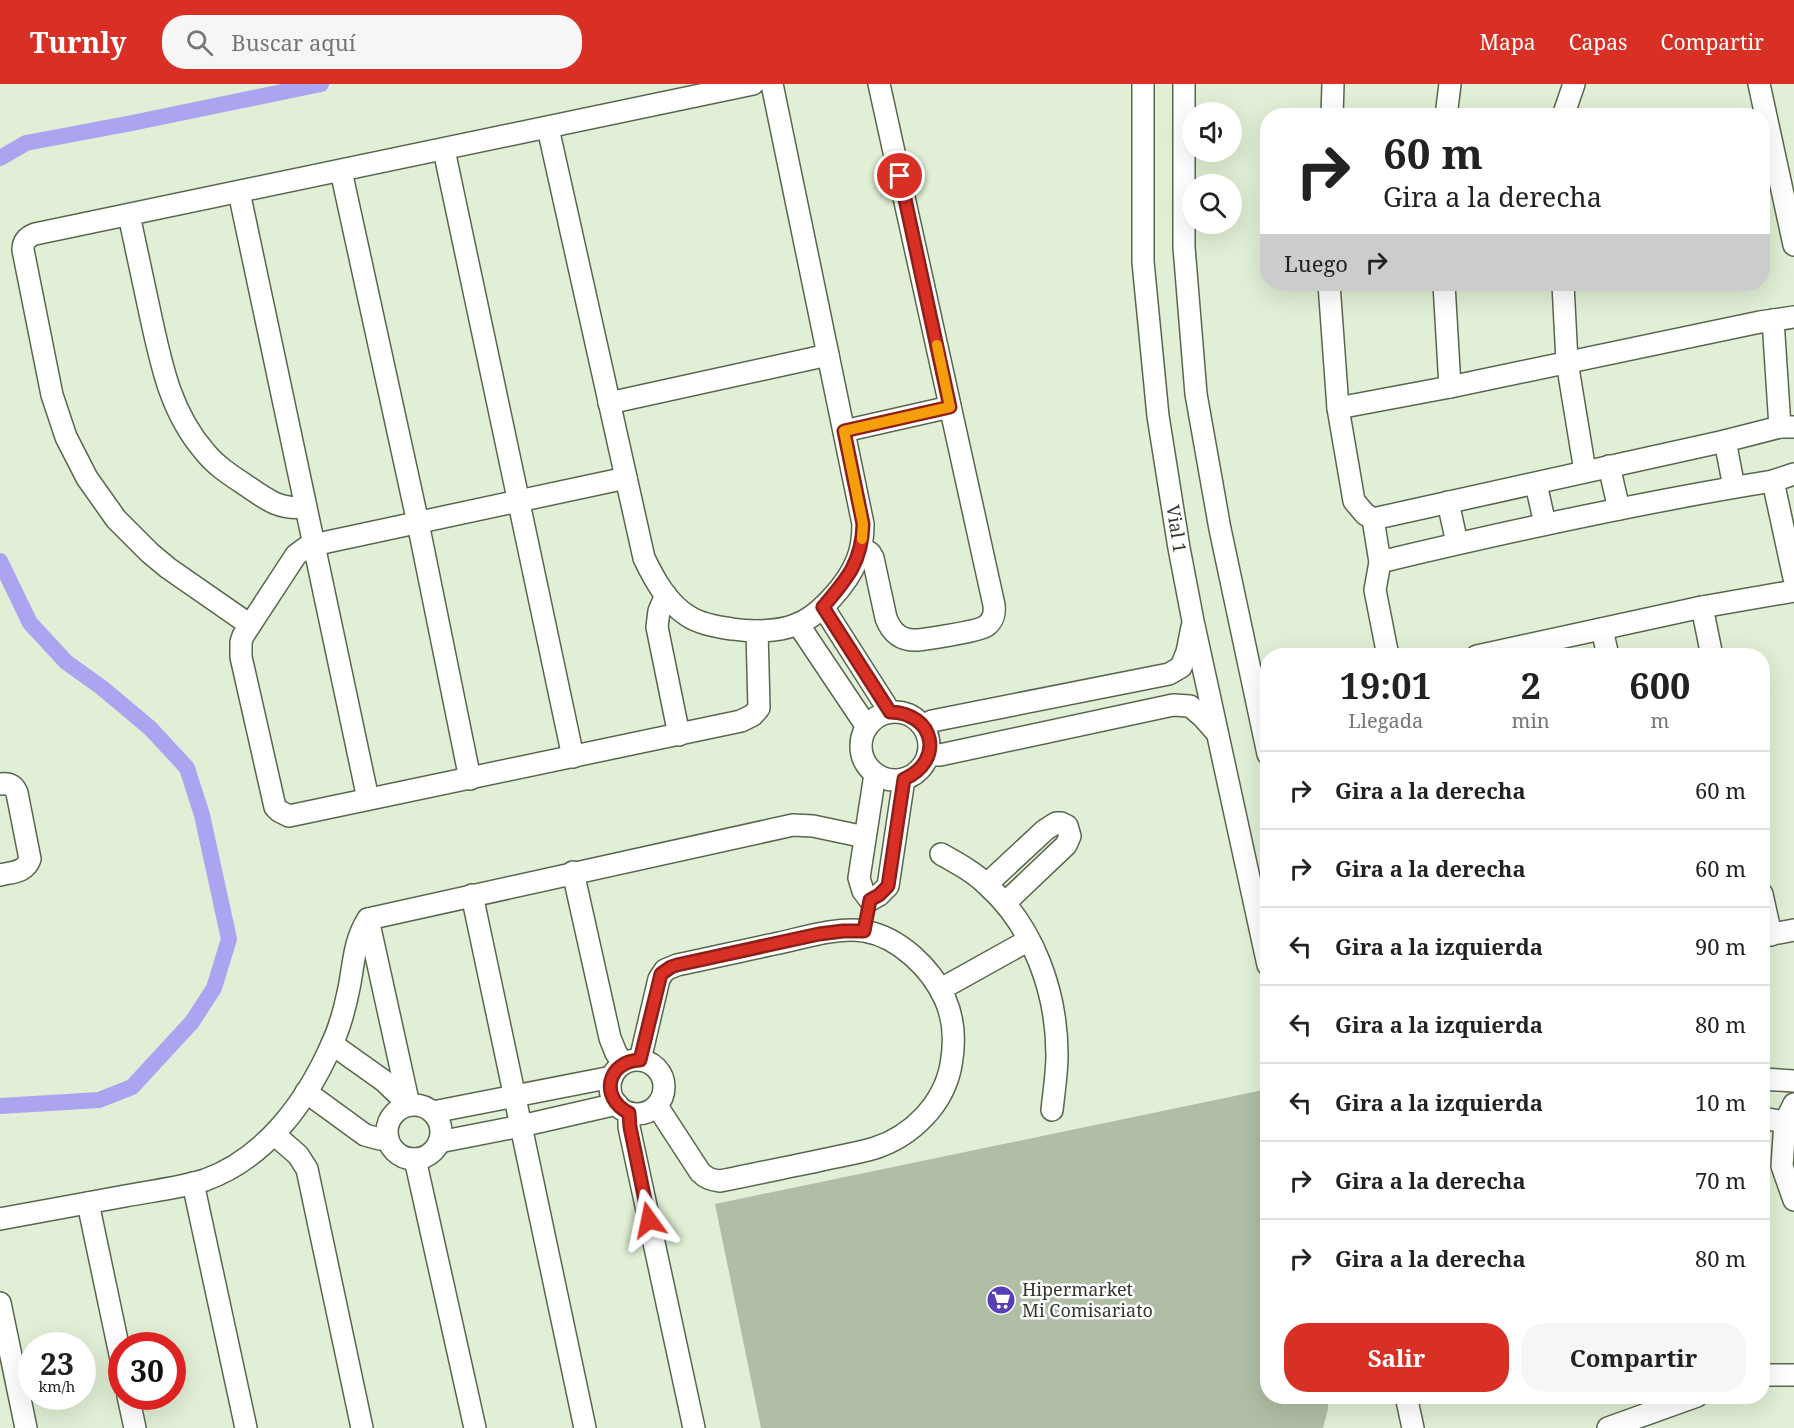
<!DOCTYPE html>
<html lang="es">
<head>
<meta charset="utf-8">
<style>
	:root { --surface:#fff; --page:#f6f6f6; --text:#222; --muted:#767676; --line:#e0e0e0; --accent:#d93025 }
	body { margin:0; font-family:"Noto Serif",serif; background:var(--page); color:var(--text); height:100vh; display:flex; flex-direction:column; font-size:22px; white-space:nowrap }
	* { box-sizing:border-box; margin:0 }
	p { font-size:20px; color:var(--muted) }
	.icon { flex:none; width:33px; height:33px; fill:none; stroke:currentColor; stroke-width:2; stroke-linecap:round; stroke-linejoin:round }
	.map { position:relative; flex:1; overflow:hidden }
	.sheet { position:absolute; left:1260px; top:564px; width:510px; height:756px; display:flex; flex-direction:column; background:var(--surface); border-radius:24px; box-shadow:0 6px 24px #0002 }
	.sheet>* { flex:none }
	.top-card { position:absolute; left:1260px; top:24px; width:510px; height:183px; border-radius:24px; box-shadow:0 6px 24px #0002; background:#fff; color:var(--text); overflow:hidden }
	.controls { position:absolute; left:1182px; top:18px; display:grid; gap:12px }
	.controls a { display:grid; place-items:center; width:60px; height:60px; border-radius:50%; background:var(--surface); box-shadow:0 6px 24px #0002; font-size:30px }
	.speed { position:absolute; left:18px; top:1248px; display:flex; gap:12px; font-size:30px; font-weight:700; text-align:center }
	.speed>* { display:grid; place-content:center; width:78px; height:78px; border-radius:50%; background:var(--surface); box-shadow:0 6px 24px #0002; line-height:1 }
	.speed small { font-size:15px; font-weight:400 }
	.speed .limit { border:9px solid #d22; background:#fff; color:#111 }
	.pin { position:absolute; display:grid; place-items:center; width:51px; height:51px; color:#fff; margin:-26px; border:3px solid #fff; border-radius:50%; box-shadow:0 2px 6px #0007 }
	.me { position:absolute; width:66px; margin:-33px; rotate:348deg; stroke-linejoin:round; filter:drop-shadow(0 0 4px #0008) }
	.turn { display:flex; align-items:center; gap:21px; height:126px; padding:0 24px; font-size:27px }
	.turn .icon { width:78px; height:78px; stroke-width:2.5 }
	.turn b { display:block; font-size:42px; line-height:51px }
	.then { display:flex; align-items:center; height:57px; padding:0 24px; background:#0003; gap:12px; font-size:22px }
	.eta { display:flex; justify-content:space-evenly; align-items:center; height:102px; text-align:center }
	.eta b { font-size:36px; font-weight:700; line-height:42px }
	.action { display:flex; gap:12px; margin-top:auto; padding:12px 24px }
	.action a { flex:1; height:69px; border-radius:24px; background:var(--accent); color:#fff; font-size:24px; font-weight:700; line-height:69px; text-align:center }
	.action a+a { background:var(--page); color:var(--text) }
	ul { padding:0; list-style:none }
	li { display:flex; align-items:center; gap:18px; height:78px; padding:0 24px; border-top:2px solid var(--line) }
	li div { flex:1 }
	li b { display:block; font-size:22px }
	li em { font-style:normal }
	header { display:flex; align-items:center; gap:36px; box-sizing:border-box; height:84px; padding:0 30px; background:var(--accent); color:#fff }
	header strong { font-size:28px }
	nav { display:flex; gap:33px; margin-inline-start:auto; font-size:21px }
	.search { width:420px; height:54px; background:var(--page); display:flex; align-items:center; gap:15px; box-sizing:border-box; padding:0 21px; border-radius:24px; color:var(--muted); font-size:22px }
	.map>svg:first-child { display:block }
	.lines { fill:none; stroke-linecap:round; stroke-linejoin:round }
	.canal { stroke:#aba4f0; stroke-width:16 }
	.building { fill:#afbea5 }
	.minor-casing { stroke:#59664f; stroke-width:24 }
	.minor { stroke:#fff; stroke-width:21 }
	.route-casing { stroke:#8d1f18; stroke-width:15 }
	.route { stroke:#d93025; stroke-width:10 }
	.slow { stroke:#f59e0b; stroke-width:10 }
	.labels { text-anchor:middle; stroke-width:5; stroke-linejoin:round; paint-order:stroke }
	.street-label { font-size:18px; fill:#31372d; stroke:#fff }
	.poi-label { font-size:18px; fill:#31372d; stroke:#fff; text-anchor:start }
</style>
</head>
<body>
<header>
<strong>Turnly</strong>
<div class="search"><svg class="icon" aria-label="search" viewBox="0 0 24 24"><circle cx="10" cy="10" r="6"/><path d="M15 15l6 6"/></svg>Buscar aquí</div>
<nav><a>Mapa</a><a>Capas</a><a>Compartir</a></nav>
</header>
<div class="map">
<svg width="1794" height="1344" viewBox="0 0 1794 1344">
	<rect width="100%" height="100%" fill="#e0efd5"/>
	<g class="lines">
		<g class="canal">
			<path d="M 0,74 L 26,59 L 132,39 L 321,0"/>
			<path d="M 0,477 L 30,539 L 66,578 L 101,603 L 150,644 L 187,684 L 202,731 L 229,855 L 214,904 L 192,938 L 132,1003 L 99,1016 L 0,1022"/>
		</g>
	</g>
	<path class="building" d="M 1268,1005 L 1268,1312 L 1328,1312 L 1328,1325 L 1323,1344 L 761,1344 L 715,1120 Z"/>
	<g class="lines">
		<g class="minor-casing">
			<g id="minor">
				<path id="s1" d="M 1143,0 L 1143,178 L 1158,332 L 1179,464 L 1193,537 L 1268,881"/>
				<path d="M 1184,0 L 1184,163 L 1196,310 L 1220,445 L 1268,670"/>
				<path d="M 1759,0 L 1794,161"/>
				<path d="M 1332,32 L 1333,0"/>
				<path d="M 1446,32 L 1450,0"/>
				<path d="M 1563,32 L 1574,0"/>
				<path d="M 548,44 L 644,474 C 654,495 667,519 688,532 C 700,540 717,543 732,545 C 751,548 777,548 795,541 C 819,533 848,499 857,476 C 862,464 863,452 863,440 L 772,0"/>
				<path d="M 444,66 L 573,673"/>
				<path d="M 341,87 L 418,439 L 470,695"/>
				<path d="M 239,108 L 368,715"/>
				<path d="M 129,131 C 136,163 143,196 150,229 C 161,279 170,328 205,368 C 216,382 232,392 247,402 C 267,416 280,426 305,423"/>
				<path d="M 1329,200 L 1338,324 L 1354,417 L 1365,430 L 1373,435 L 1380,478 L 1375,506 L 1388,572"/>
				<path d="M 1563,200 L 1567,278 L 1585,387"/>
				<path d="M 1773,236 L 1780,343"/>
				<path d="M 1450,303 L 1760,238 L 1794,233"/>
				<path d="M 609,319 L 828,271"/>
				<path d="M 1338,324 L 1450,303 L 1444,200"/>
				<path d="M 844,347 L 950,323"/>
				<path d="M 1725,357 L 1734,403"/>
				<path d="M 1609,382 L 1619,425"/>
				<path d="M 626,394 L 313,461 L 307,463 L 296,471 L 243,552 L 241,558 L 241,573 L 275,723 L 279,727 L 289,732 L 741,637 L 753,631 L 759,624 L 757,547"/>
				<path d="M 1773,397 L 1794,494"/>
				<path d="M 1536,400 L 1545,440"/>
				<path d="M 1448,418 L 1457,459"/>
				<path d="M 1373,435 L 1725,357 L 1780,343 L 1794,343"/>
				<path d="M 861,464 L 870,469 L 873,474 L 886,534 C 892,550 902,557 919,556 C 932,554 977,548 986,542 C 993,537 995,529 994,521 L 879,0"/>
				<path d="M 1380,478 C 1510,447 1641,418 1773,397 L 1794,390"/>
				<path d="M 666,511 L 659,527 L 657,543 L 679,651"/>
				<path d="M 823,523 L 890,628"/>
				<path d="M 1702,523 L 1712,572"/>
				<path d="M 798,540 L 867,643"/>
				<path d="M 250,541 L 168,484 L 150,469 L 116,435 L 87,394 L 66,353 L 52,311 L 23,166 C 23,157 27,153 35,150 L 753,0"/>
				<path d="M 1602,545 L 1608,572"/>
				<path d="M 1477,572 L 1702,523 L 1794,507"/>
				<circle cx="895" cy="662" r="34"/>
				<path d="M 923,641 L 932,637 L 1169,590 L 1181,583 L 1187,568 L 1192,543"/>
				<path d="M 928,671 L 940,671 L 1173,621 L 1190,622 L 1203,633 L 1217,649"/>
				<path d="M 0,700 C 8,699 14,701 17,709 L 30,775 C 25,789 12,788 0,791"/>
				<path d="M 941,770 C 957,779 974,788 987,801 C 1034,843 1057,909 1057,971 C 1057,989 1054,1007 1052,1026"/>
				<path d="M 573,788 L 610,954 L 616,969 L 623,979"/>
				<path d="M 987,800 L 1045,746 L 1056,739 L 1061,739 L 1067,742 L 1070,752 L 1066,761 L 1005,819"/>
				<path d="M 1762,810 L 1771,851"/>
				<path d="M 472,811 L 585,1344"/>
				<path d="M 870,816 L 879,811 L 888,802 L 904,695"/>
				<path d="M 870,816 L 863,807 L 859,794 L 875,690"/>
				<path d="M 368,835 L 409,1021"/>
				<path d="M 1762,852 L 1794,846"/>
				<path d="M 941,905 L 1029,856"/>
				<path d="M 332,960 L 384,997 L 408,1020"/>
				<path d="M 640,976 L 659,895 L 665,886 L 677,881 C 711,874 745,866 779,859 C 806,853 837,843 864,847 C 899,853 931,884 945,915 C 954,935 955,959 951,981 C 944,1020 912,1052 875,1064 C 855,1070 833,1073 813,1078 C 782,1084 751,1091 720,1097 C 711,1096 706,1094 700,1088 L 657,1022"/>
				<circle cx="637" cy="1003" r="27"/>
				<path d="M 1762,995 L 1794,997"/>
				<path d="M 306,1008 L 365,1051 L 380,1055 L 388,1055"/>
				<path d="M 1794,1020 L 1785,1038 L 1782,1082 L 1794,1116"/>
				<circle cx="414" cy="1048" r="27"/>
				<path d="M 433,1028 L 612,993"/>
				<path d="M 629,1029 L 629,1043 L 694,1344"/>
				<path d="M 1762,1034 L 1785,1038"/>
				<path d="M 275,1051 L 298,1071 L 307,1085 L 362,1344"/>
				<path d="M 439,1058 L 521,1042 L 617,1020"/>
				<path d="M 415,1075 L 475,1344"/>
				<path d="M 193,1099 L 246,1344"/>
				<path d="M 88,1119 L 122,1280"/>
				<path d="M 0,1135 C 42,1127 83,1120 125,1112 C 151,1107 180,1104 205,1096 C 266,1074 307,1017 332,960 C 341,941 346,920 350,899 C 354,876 355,855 368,835 L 793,741 L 813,742 L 865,753"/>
				<path d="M 0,1219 L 26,1344"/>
				<path d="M 1762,1291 L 1794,1291"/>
				<path d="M 128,1312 L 135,1344"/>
				<path d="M 1406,1312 L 1413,1344"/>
				<path d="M 1608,1344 L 1697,1312"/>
			</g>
		</g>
		<use href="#minor" class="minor"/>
	</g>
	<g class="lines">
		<g class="route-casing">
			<path id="route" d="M 649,1136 L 630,1043 L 629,1029 C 599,1014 607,977 640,976 L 661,890 L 671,883 L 677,881 L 819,850 L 843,847 L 864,847 L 870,816 L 879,811 L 888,802 L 904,695 C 945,677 935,629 890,628 L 823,523 C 847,495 862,478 863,440 L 844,347 L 950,323 L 900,92"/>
		</g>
		<use href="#route" class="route"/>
		<path class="slow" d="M 862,455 L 863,440 L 844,347 L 950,323 L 937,261"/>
	</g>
	<defs>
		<g id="supermarket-disc" transform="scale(1.5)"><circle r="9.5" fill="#593fb7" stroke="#fff"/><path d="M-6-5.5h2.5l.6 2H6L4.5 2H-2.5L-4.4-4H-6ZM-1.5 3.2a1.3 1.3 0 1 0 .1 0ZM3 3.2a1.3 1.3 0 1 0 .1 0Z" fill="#fff"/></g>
	</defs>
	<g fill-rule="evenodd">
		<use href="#supermarket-disc" x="1001" y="1216"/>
	</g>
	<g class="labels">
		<g class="street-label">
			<text dy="6" stroke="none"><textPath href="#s1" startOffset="447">Vial 1</textPath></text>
		</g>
		<g class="poi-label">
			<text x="1022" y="1212">Hipermarket<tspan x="1022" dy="21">Mi Comisariato</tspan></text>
		</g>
	</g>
</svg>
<div class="controls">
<a><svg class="icon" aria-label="sound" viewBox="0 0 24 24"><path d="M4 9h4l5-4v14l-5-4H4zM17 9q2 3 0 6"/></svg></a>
<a><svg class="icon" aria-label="search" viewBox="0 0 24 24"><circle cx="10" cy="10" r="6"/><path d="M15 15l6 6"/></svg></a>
</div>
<div class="speed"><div>23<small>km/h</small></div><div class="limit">30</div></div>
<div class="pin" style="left:900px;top:92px;background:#d93025"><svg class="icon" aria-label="arrive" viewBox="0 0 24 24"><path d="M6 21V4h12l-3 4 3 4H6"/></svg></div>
<svg class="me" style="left:649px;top:1136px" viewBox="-20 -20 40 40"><path d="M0-17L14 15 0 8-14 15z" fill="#d93025" stroke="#fff" stroke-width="4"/></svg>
<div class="top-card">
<div class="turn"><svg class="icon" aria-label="right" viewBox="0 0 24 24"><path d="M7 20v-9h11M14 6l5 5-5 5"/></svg><div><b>60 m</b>Gira a la derecha</div></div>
<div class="then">Luego<svg class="icon" aria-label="right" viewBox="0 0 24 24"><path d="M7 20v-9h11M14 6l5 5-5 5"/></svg></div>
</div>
<section class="sheet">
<div class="eta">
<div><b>19:01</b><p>Llegada</p></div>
<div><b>2</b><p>min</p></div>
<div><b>600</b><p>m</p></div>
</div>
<ul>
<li><svg class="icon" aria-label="right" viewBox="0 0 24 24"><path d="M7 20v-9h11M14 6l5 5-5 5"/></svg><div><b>Gira a la derecha</b></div><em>60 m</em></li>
<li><svg class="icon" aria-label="right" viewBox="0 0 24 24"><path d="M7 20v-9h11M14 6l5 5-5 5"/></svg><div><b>Gira a la derecha</b></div><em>60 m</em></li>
<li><svg class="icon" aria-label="left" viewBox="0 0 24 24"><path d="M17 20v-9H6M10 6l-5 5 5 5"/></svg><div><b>Gira a la izquierda</b></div><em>90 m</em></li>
<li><svg class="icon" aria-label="left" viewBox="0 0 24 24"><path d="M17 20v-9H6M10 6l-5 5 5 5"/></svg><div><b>Gira a la izquierda</b></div><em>80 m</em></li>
<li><svg class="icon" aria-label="left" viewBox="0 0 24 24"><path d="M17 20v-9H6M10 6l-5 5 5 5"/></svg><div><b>Gira a la izquierda</b></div><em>10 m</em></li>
<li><svg class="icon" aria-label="right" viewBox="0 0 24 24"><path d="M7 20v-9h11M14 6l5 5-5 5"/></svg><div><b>Gira a la derecha</b></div><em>70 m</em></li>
<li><svg class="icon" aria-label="right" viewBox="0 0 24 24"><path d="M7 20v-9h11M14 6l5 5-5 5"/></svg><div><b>Gira a la derecha</b></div><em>80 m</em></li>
</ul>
<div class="action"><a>Salir</a><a>Compartir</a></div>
</section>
</div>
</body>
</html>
